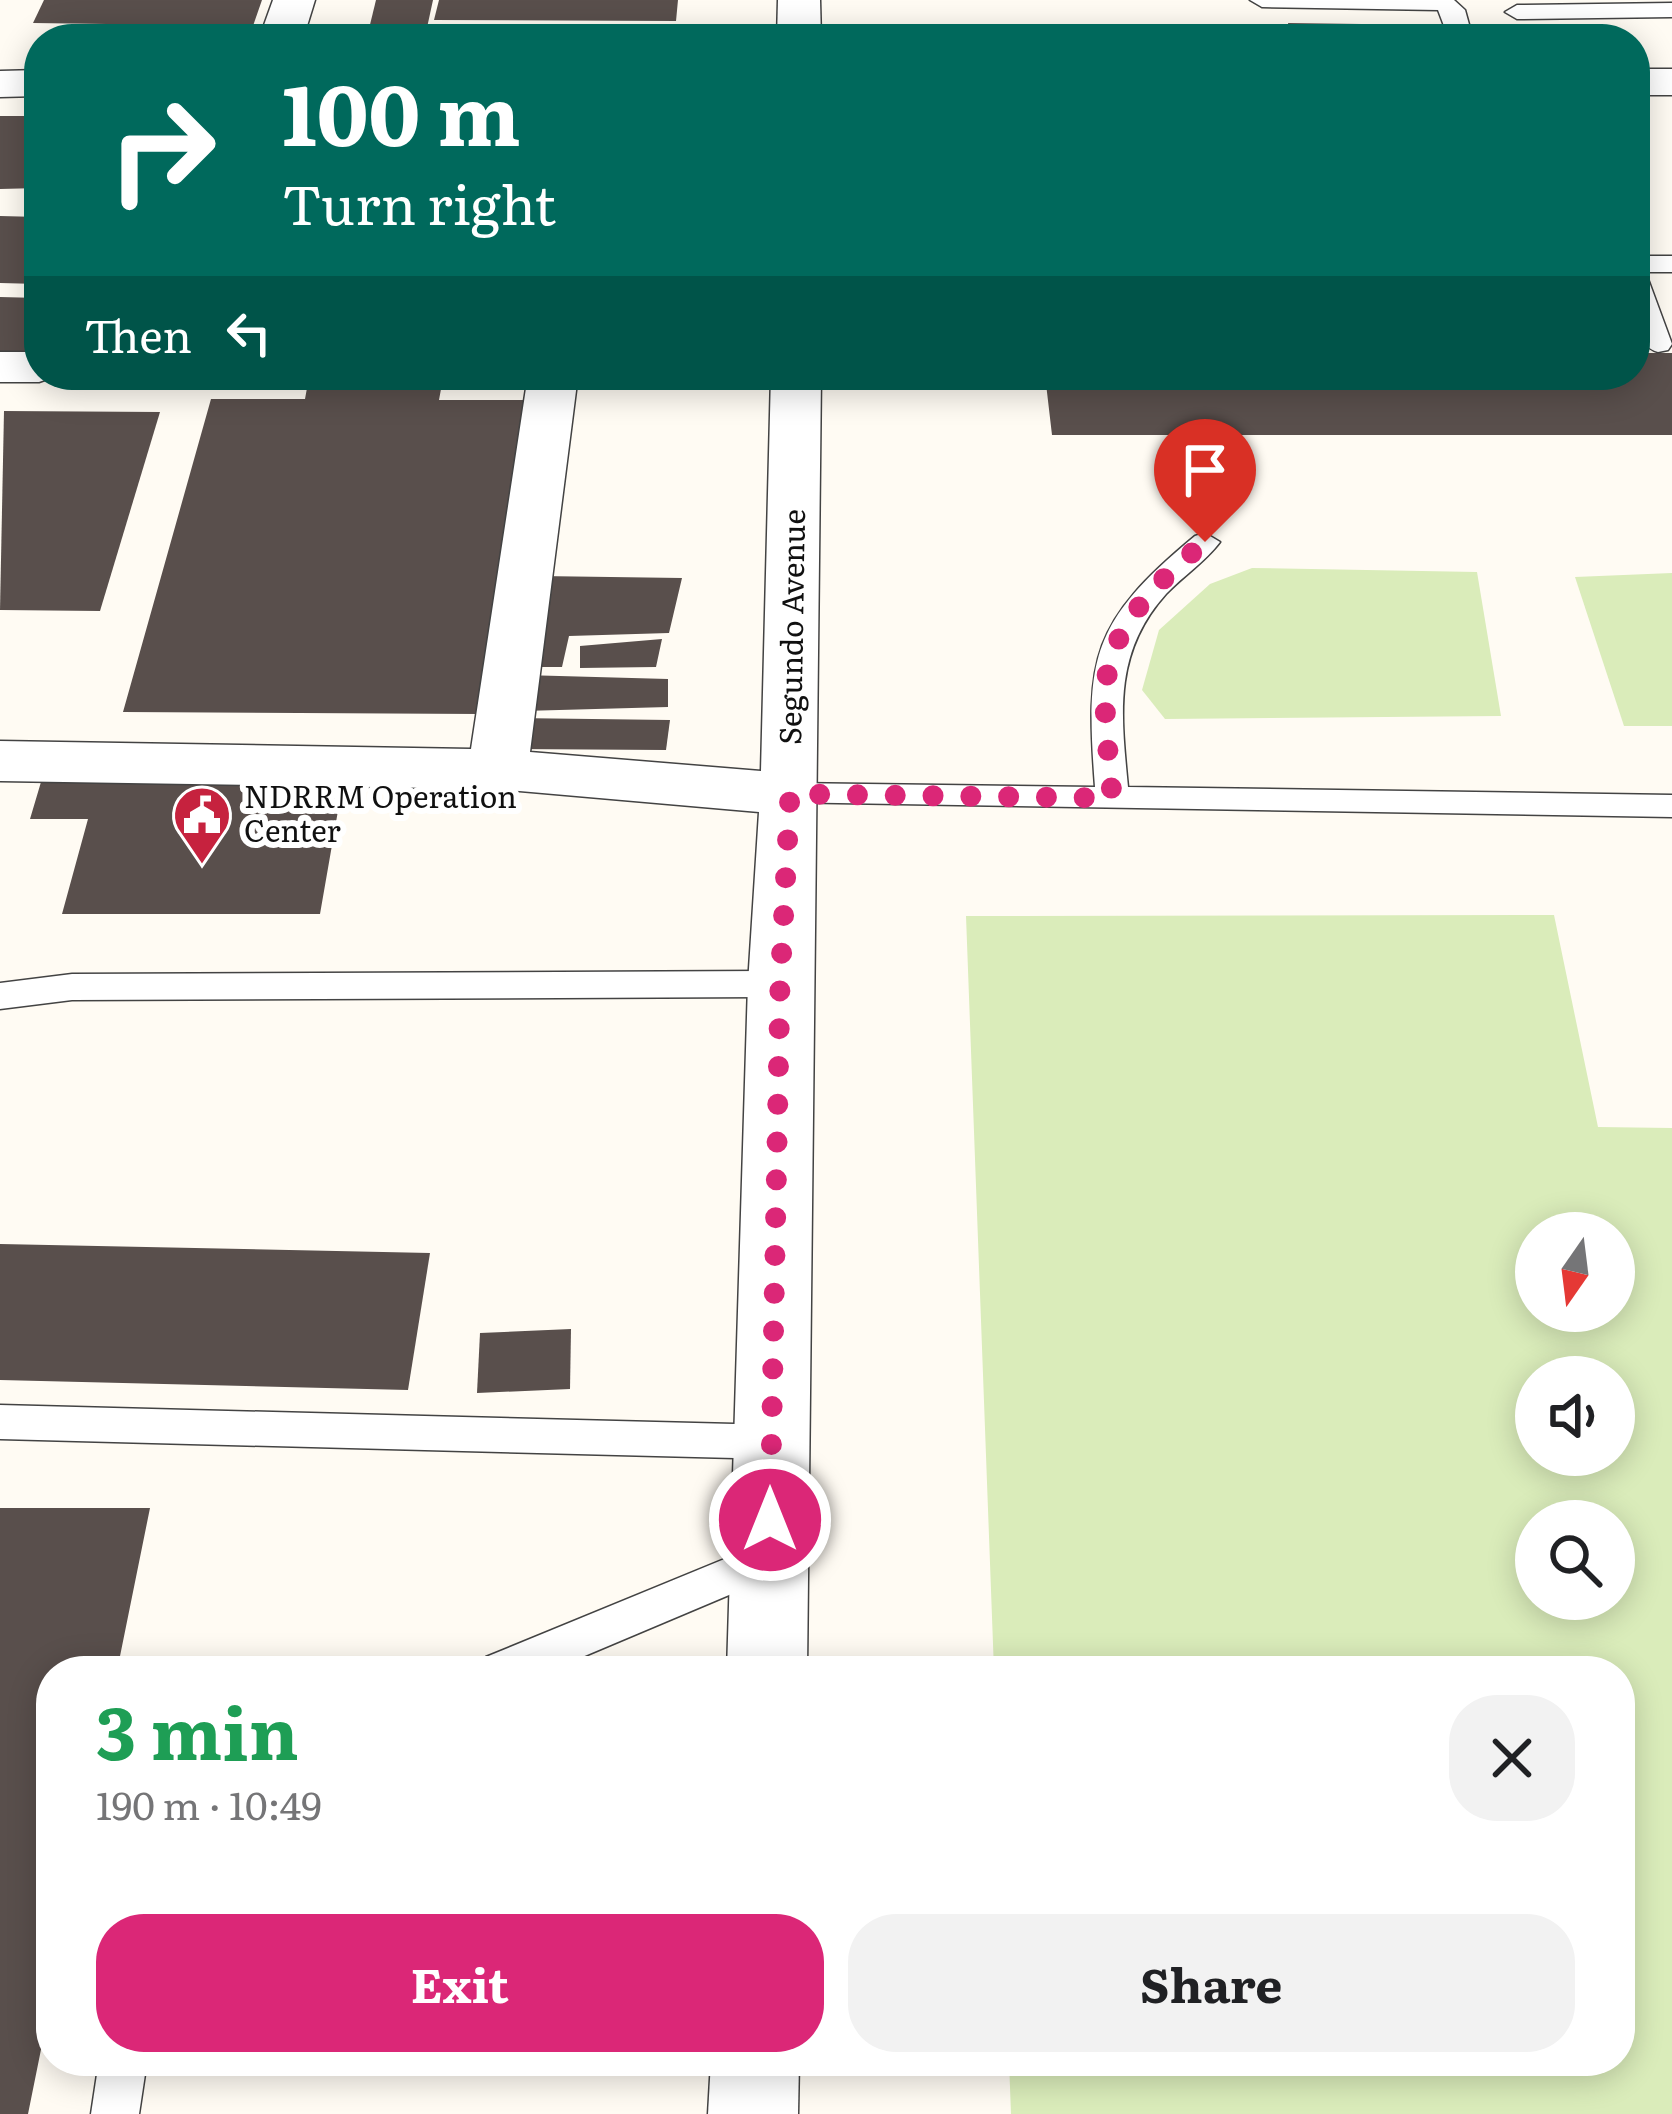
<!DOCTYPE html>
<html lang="en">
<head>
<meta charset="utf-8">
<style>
	:root { --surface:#fff; --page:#f2f2f2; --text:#202124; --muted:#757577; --accent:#db2777 }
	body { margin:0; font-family:Literata,serif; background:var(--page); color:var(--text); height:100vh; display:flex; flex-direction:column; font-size:45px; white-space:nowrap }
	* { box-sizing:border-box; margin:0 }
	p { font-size:39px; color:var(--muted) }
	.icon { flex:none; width:66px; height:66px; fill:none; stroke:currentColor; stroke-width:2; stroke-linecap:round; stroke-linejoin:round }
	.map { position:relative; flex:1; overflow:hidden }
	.drawer { position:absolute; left:36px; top:1656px; width:1599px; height:420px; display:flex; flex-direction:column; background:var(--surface); border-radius:48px; box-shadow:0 6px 30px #0003 }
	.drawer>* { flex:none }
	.banner { position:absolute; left:24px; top:24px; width:1626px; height:366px; border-radius:48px; box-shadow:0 6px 30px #0003; background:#00695c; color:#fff; overflow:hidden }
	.needle { width:78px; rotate:194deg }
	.controls { position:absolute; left:1515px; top:1212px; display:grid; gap:24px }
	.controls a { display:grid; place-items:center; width:120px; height:120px; border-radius:50%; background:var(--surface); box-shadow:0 6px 30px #0003; font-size:60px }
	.pin { position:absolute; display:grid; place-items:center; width:102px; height:102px; color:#fff; margin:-123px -51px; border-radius:50% 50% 50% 0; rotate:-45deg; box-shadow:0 0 12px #0007 }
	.pin .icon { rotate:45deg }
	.me { position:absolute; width:132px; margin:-66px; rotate:0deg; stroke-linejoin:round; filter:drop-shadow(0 0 9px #0008) }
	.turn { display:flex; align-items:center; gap:42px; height:252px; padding:0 60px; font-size:54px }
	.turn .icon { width:156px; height:156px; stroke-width:2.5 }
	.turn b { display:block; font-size:84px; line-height:102px }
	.then { display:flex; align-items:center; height:114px; padding:0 60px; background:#0003; gap:24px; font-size:45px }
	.round { display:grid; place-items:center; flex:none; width:126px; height:126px; border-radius:48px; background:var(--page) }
	.overview { display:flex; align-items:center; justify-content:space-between; height:204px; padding:0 60px }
	h1 { font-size:72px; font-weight:700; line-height:90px; color:#1e9e55 }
	.action { display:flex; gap:24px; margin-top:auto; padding:24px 60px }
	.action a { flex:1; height:138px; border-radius:48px; background:var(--accent); color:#fff; font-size:48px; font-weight:700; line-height:138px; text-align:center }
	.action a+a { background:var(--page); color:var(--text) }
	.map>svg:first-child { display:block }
	.green { fill:#daecba; fill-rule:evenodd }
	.building { fill:#594f4c }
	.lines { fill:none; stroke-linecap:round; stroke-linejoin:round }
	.lane-casing { stroke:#434343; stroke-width:3 }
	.street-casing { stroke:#434343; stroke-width:3 }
	.lane { fill:#fff; fill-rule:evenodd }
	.street { fill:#fff; fill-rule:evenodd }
	.route { stroke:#db2777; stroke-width:21; stroke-dasharray:0 37.8 }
	.labels { text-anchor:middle; stroke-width:12; stroke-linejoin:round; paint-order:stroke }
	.street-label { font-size:30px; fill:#101010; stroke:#fff }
	.poi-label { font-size:30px; fill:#101010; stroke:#fff; text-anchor:start }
</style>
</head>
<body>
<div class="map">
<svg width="1672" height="2114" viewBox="0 0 1672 2114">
	<rect width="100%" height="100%" fill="#fffbf3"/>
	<g class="green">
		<path d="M 1252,568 L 1477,572 L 1501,716 L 1165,719 L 1142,690 L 1159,630 L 1210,584 Z"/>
		<path d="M 1672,573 L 1672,726 L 1624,726 L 1575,577 Z"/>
		<path d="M 1554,915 L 1598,1127 L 1672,1128 L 1672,2114 L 1011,2114 L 1009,2061 L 1620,2061 L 1620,1671 L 994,1671 L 966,916 ZM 1536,1233 L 1614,1233 L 1614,1311 L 1536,1311 ZM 1536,1377 L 1614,1377 L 1614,1455 L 1536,1455 ZM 1536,1521 L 1614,1521 L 1614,1599 L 1536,1599 Z"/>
	</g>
	<g class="building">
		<path d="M 44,0 L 262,0 L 253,26 L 33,23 Z"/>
		<path d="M 376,0 L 433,0 L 425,37 L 367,37 Z"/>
		<path d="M 439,0 L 678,0 L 676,21 L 434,20 Z"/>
		<path d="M 1288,23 L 1435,25 L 1438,39 L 1291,39 Z"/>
		<path d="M 0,116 L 39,116 L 39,188 L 0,189 Z"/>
		<path d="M 0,216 L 39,217 L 39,284 L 0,283 Z"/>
		<path d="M 0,297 L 39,298 L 39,359 L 0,358 Z"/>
		<path d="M 1635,353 L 1672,353 L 1672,435 L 1052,435 L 1045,375 L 1635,375 Z"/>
		<path d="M 307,388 L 441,389 L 439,400 L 524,400 L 480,714 L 123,712 L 211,399 L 305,399 Z"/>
		<path d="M 4,411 L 160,412 L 100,611 L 0,610 Z"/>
		<path d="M 539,576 L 682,578 L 669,633 L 569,636 L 562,667 L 525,667 Z"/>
		<path d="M 662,639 L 656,667 L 580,668 L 580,646 Z"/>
		<path d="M 523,675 L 668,679 L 668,707 L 523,711 Z"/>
		<path d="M 514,718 L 670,720 L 666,750 L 511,749 Z"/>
		<path d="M 41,782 L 343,782 L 320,914 L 62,914 L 88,819 L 30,819 Z"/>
		<path d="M 0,1244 L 430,1253 L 408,1390 L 0,1380 Z"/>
		<path d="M 571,1329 L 570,1389 L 477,1393 L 480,1333 Z"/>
		<path d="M 0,1508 L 150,1508 L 117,1671 L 51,1671 L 51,2000 L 28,2114 L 0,2114 Z"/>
	</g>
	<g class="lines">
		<g class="lane-casing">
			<g id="lane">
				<path d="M 1250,0 L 1454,0 L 1465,10 L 1473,39 L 1449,39 L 1438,10 L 1262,7 Z"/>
				<path d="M 1672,3 L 1672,17 L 1517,19 L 1505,12 L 1517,5 Z"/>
				<path d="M 1635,256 L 1672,256 L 1672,272 L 1638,272 L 1648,279 L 1672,344 L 1668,350 L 1658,352 C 1626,343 1635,283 1635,256 Z"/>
				<path d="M 1205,533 L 1220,542 C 1205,562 1183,576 1166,594 C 1113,653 1121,714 1128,787 L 1672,795 L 1672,817 L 778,802 L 774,794 L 778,786 L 790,783 L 1095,787 C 1085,658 1091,622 1195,536 Z"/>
				<path d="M 780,971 L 792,975 L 798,984 L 792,993 L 780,997 L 72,1000 L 0,1009 L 0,983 L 72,974 Z"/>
				<path d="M 0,1405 L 770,1425 L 784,1430 L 790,1442 L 784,1454 L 770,1459 L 0,1439 Z"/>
				<path d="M 771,1540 L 786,1545 L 792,1558 L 786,1571 L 549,1671 L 479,1671 L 486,1657 Z"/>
				<path d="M 99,2061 L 147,2061 L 139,2114 L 91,2114 Z"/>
			</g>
		</g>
		<g class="street-casing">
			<g id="street">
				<path d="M 273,0 L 315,0 L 303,39 L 259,39 Z"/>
				<path d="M 778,0 L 820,0 L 821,39 L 777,39 Z"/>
				<rect x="1635" y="69" width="37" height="26"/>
				<path d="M 39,70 L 39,96 L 0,97 L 0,71 Z"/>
				<path d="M 0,352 L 39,352 L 39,375 L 59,375 L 39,382 L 0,382 Z"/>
				<path d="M 528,375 L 578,375 L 530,752 L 761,771 L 771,375 L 821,375 L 807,1671 L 727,1671 L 748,984 L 759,812 L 498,789 L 0,781 L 0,741 L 471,749 Z"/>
				<path d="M 711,2061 L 799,2061 L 798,2114 L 708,2114 Z"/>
			</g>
		</g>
		<use href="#lane" class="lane"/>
		<use href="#street" class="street"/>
	</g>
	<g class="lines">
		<path class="route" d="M 770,1520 L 780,984 L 790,794 L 1112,798 C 1110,761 1103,722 1106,685 C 1110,626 1162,577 1205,542"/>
	</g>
	<defs>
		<g id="civic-pin" transform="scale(3)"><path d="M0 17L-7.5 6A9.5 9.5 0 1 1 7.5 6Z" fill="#c6223e" stroke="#fff"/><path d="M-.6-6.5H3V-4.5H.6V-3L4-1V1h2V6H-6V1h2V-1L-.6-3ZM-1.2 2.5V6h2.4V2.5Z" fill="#fff"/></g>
	</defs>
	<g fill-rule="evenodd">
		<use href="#civic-pin" x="202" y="815"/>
	</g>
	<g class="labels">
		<g class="street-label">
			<text transform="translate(793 627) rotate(-89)" y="10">Segundo Avenue</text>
		</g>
		<g class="poi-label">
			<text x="244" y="808">NDRRM Operation<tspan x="244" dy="34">Center</tspan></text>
		</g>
	</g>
</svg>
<div class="controls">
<a><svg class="needle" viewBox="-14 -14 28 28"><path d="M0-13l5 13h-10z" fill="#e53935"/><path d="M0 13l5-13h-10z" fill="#757577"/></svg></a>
<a><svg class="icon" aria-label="sound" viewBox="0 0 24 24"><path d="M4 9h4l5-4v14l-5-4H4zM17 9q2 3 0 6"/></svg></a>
<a><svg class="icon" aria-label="search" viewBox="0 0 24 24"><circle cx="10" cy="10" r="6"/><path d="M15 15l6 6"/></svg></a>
</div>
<div class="pin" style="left:1205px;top:542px;background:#d93025"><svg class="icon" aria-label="arrive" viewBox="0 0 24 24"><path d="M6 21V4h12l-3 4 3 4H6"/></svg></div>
<svg class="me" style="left:770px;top:1520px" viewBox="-20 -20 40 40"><circle r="17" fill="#db2777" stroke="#fff" stroke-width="3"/><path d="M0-11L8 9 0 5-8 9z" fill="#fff"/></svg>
<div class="banner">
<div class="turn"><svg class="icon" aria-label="right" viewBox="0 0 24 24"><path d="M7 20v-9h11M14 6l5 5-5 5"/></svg><div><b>100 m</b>Turn right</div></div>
<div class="then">Then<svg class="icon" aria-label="left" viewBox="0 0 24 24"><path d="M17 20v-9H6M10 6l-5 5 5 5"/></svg></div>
</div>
<section class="drawer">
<div class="overview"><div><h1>3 min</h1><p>190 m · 10:49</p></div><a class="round"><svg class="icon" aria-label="close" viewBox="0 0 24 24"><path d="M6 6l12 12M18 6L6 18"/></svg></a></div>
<div class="action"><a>Exit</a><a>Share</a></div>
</section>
</div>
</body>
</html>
